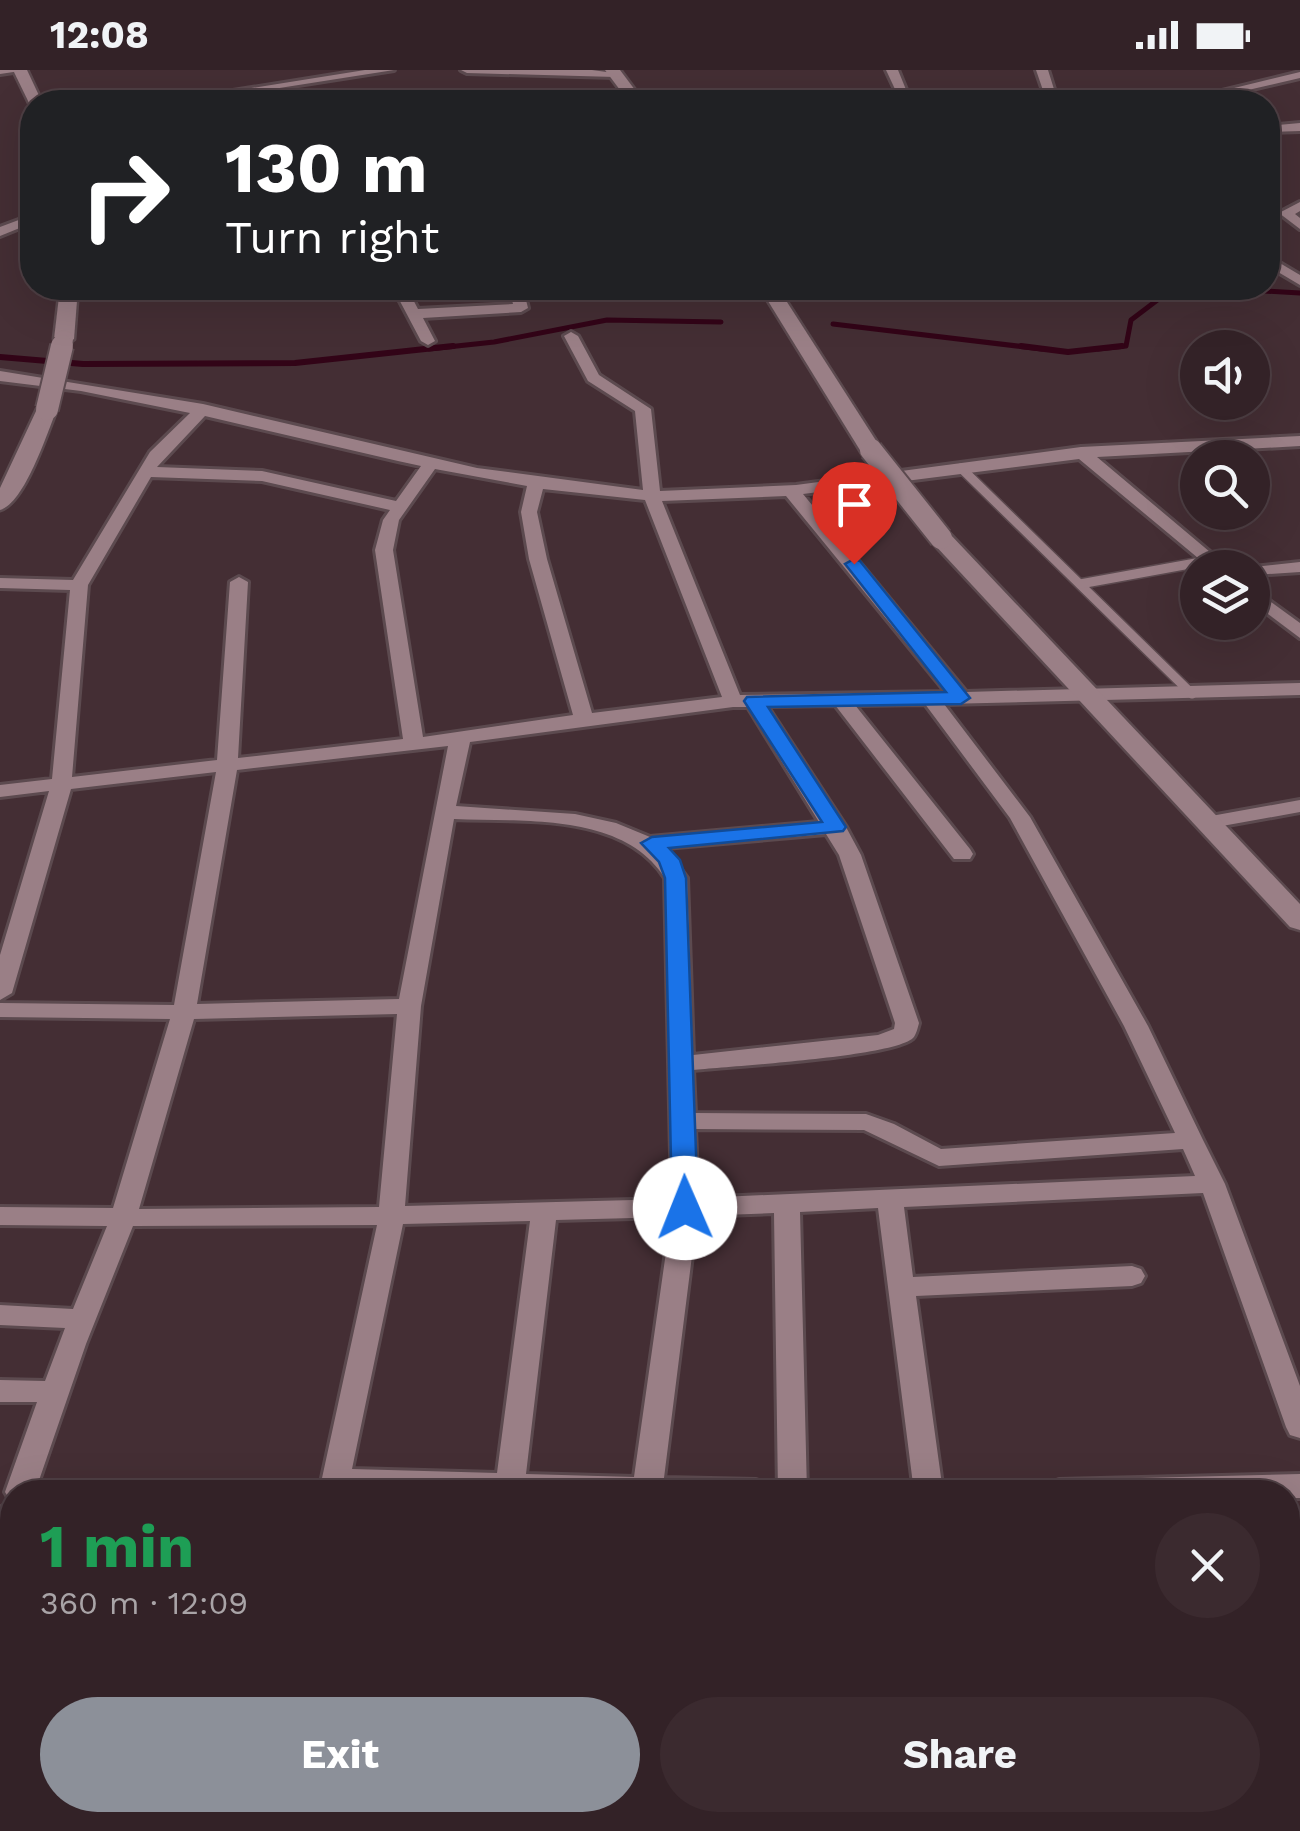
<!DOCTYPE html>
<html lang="en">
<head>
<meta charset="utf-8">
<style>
	:root { --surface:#332227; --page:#3b2a2f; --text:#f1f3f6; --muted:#a9a4a7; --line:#4e3f44; --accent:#8c9099 }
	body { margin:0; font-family:"Work Sans",sans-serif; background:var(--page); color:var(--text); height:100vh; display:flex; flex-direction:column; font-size:38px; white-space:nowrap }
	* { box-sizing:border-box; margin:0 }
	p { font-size:32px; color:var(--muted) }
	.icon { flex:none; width:55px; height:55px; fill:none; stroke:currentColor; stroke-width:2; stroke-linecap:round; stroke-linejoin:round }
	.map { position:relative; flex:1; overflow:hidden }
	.sheet { position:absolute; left:0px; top:1410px; width:1300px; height:352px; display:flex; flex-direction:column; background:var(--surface); border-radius:40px 40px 0 0; box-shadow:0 10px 40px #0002,0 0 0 2px var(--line) }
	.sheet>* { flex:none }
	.banner { position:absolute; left:20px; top:20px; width:1260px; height:210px; border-radius:40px; box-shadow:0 10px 40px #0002,0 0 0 2px var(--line); background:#202124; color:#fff; overflow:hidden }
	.fabs { position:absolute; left:1180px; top:260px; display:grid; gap:20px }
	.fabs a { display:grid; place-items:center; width:90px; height:90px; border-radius:50%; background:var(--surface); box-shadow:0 10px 40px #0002,0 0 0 2px var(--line); font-size:50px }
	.pin { position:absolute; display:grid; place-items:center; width:85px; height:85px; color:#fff; margin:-102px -42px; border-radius:50% 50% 50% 0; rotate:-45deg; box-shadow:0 0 10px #0007 }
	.pin .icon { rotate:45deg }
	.me { position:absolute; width:110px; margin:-55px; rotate:359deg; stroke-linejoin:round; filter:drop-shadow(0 0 8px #0008) }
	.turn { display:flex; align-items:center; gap:35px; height:210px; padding:0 40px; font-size:45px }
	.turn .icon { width:130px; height:130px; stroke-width:2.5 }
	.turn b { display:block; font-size:70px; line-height:85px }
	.round { display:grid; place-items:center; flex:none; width:105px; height:105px; border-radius:52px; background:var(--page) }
	.head { display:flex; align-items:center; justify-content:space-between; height:170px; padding:0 40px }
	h1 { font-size:60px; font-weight:700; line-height:75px; color:#1e9e55 }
	.primary-button { display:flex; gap:20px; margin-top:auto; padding:20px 40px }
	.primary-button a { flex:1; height:115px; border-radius:60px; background:var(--accent); color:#fff; font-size:40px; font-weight:700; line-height:115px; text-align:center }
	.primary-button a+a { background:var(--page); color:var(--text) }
	.status { display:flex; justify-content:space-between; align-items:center; height:70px; padding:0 50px; background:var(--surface); direction:ltr }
	.status svg { height:28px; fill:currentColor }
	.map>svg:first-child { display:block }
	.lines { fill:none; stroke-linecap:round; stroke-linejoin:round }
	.stream-far1 { stroke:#320417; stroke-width:5 }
	.stream { stroke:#320417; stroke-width:6 }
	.service-casing { stroke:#5c4a4f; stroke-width:12 }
	.minor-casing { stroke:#5c4a4f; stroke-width:6 }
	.tertiary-casing { stroke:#5c4a4f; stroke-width:5 }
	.service { stroke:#9a7f86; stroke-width:9 }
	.minor { fill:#9a7f86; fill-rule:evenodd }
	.tertiary { fill:#9a7f86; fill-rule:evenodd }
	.tertiary-bridge-far1-casing { stroke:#5c4a4f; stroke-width:20; stroke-linecap:butt }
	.tertiary-bridge-casing { stroke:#5c4a4f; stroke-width:26; stroke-linecap:butt }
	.tertiary-bridge-far1 { stroke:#9a7f86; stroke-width:18 }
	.tertiary-bridge { stroke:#9a7f86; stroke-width:22 }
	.route { fill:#1a73e8; stroke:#114b97; stroke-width:2.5 }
</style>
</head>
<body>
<div class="status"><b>12:08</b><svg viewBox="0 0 49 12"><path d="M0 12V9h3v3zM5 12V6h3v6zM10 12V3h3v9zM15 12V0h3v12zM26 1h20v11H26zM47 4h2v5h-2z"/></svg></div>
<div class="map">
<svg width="1300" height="1761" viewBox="0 0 1300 1761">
	<rect width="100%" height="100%" fill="#442e34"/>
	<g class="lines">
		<g class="stream-far1">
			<path d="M 833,254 L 1042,279"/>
			<path d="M 429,279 L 494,272 L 607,250 L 721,252"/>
			<path d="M 1098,279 L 1126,276 L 1131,250 L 1164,225 L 1228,219 L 1300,223"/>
		</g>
		<g class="stream">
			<path d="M 1021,276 L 1068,282 L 1122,276"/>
			<path d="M 0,287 L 83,294 L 295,293 L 453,276"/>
		</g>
		<g class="service-casing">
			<g id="service">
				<path d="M 961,398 L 1192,624"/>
				<path d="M 1080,514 L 1212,490"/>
			</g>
		</g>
		<g class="minor-casing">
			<g id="minor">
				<path d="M 0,0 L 27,0 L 0,4 Z"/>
				<path d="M 365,0 L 394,0 L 190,32 L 164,32 Z"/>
				<path d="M 461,0 L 592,0 L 621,4 L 615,7 L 467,3 Z"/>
				<path d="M 886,0 L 898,0 L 911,32 L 901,32 Z"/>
				<path d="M 1036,0 L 1048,0 L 1058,32 L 1047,32 Z"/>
				<path d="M 1300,2 L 1300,8 L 1196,32 L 1177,32 Z"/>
				<path d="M 630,22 L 634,27 L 552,32 L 558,29 Z"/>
				<path d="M 1300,53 L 1300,61 L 1268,62 L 1268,56 Z"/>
				<path d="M 1300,132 L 1300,141 L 1295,144 L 1300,148 L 1300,159 L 1279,143 Z"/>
				<path d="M 32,145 L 32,153 L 0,166 L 0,157 Z"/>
				<path d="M 1268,186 L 1300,205 L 1300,215 L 1268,196 Z"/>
				<path d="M 393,218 L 407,218 L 418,239 L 513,234 L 509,218 L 523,218 L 528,238 L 521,242 L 423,248 L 435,271 L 428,275 L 421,271 Z"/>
				<path d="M 975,218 L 990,218 L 992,220 L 985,224 Z"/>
				<path d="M 571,262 L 578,266 L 599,305 L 651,339 L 660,421 L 796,415 L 1081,377 L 1300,366 L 1300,376 L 1097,387 L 1229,498 L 1210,498 L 1079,389 L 803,424 L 966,622 L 1300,613 L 1300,625 L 944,634 L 1030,747 L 1148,956 L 1203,1070 L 1225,1114 L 1300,1316 L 1300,1368 L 1290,1365 L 1286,1357 L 1203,1123 L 904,1137 L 913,1207 L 1132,1196 L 1141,1199 L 1145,1206 L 1141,1213 L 1132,1216 L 916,1226 L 943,1422 L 914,1422 L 878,1138 L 800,1142 L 807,1422 L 778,1422 L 774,1143 L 697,1146 L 664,1408 L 756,1410 L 766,1414 L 770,1422 L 319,1422 L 377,1155 L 133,1156 L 86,1274 L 35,1422 L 12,1422 L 12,1431 L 10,1430 L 5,1422 L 37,1332 L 0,1332 L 0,1310 L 45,1311 L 65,1258 L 0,1255 L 0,1235 L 73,1239 L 107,1156 L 0,1155 L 0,1137 L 113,1138 L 170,949 L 0,947 L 0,933 L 174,935 L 216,702 L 71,719 L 12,923 L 0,930 L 0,885 L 49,721 L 0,727 L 0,715 L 52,709 L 70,520 L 0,518 L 0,508 L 73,510 L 150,382 L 190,343 L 81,321 L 0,311 L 0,301 L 203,334 L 477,398 L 643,420 L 635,341 L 588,311 L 564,266 ZM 205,346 L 398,391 L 421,396 L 396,431 L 262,401 L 157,397 ZM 435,399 L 527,416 L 521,442 L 529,489 L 573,645 L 423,667 L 393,480 L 399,450 ZM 151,407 L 262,411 L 390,440 L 383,450 L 375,480 L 403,669 L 238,688 L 248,512 L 239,507 L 230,512 L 217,690 L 72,707 L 88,515 ZM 543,419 L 645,430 L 722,627 L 592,643 L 547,489 L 537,442 ZM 786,426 L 946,622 L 740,625 L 662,431 ZM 925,634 L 1010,748 L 1124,956 L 1175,1063 L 941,1079 L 894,1054 L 866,1044 L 695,1043 L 693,1000 C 730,996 893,987 913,968 C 916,965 918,957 919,953 L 861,785 L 846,757 L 767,636 L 835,635 L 954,789 L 970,789 L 973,784 L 970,779 L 855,635 ZM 733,637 L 748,637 L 819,752 L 650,767 L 616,753 L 575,744 L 456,736 L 470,672 ZM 448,676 L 399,929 L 197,934 L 237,700 ZM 454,749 C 523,752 623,742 665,808 L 672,1129 L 405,1136 L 421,936 ZM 826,764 L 839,785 L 895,953 L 894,959 L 878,965 L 693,985 L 687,808 L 665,778 ZM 397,944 L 379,1137 L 139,1139 L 194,949 ZM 695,1059 L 864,1060 L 939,1096 L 1183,1079 L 1195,1106 L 698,1128 ZM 671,1147 L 634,1407 L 526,1404 L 556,1150 ZM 530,1151 L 497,1403 L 352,1399 L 403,1154 Z"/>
				<path d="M 1300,492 L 1300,502 L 1252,505 L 1252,498 L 1245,498 Z"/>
				<path d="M 1252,518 L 1300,553 L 1300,568 L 1252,532 Z"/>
				<path d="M 1300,730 L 1300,742 L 1211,758 L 1201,752 L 1211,746 Z"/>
				<path d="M 1300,1404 L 1300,1428 L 1288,1428 L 1288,1422 L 1044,1422 L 1049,1414 L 1059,1410 Z"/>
				<path d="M 12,1431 L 12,1483 L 0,1490 L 0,1438 Z"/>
				<path d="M 0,1506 L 12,1507 L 12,1531 L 0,1532 Z"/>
				<path d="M 1300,1712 L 1300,1742 L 1288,1743 L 1288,1713 Z"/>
				<path d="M 247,1750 L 281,1750 L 279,1761 L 245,1761 Z"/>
				<path d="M 598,1750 L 632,1750 L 631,1761 L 597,1761 Z"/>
				<path d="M 734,1750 L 942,1750 L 936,1761 L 728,1761 Z"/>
			</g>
		</g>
		<g class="tertiary-casing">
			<g id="tertiary">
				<path d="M 13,0 L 27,0 L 42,32 L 30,35 Z"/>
				<path d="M 605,0 L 620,0 L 644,32 L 629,32 Z"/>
				<path d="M 60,218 L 78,218 L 74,269 L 64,275 L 54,269 Z"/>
				<path d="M 760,218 L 778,218 L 882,380 L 879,385 L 863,385 Z"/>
				<path d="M 47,333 L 57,339 C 47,363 25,433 0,440 L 0,418 L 37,339 Z"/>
				<path d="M 941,461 L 949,463 L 1300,834 L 1300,860 L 1290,857 L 933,473 L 930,468 L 933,463 Z"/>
			</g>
		</g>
		<use href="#service" class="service"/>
		<use href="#minor" class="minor"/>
		<use href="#tertiary" class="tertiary"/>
		<g class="tertiary-bridge-far1-casing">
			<path id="tertiary-bridge-far1" d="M 62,279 L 64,269"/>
		</g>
		<g class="tertiary-bridge-casing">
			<g id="tertiary-bridge">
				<path d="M 47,339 L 62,276"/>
				<path d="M 871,380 L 941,468"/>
			</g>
		</g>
		<use href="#tertiary-bridge-far1" class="tertiary-bridge-far1"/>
		<use href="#tertiary-bridge" class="tertiary-bridge"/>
	</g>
	<path class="route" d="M 854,489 L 860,491 L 970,628 L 961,634 L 768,637 L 846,757 L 843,761 L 669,778 L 680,790 L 686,808 L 698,1138 L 694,1145 L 676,1145 L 672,1138 L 665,808 L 659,792 L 641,773 L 652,767 L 822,752 L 744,631 L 747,627 L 946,622 L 845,494 Z"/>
</svg>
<div class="fabs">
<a><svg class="icon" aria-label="sound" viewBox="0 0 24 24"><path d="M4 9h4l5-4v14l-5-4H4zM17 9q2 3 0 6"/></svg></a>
<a><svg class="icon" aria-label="search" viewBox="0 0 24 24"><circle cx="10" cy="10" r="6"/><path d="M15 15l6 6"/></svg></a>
<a><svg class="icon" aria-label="layers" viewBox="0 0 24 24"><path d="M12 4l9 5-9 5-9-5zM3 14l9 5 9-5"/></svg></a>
</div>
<div class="pin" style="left:854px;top:494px;background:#d93025"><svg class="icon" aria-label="arrive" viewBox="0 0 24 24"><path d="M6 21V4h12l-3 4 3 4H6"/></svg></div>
<svg class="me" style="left:685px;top:1138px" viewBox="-20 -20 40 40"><circle r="19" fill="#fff"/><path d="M0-13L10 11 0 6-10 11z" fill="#1a73e8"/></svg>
<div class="banner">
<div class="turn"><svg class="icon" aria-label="right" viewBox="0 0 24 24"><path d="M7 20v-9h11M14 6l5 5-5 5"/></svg><div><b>130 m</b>Turn right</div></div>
</div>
<section class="sheet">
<div class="head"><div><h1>1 min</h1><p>360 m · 12:09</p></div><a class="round"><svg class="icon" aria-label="close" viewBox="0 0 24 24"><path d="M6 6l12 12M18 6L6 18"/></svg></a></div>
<div class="primary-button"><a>Exit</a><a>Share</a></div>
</section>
</div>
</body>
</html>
